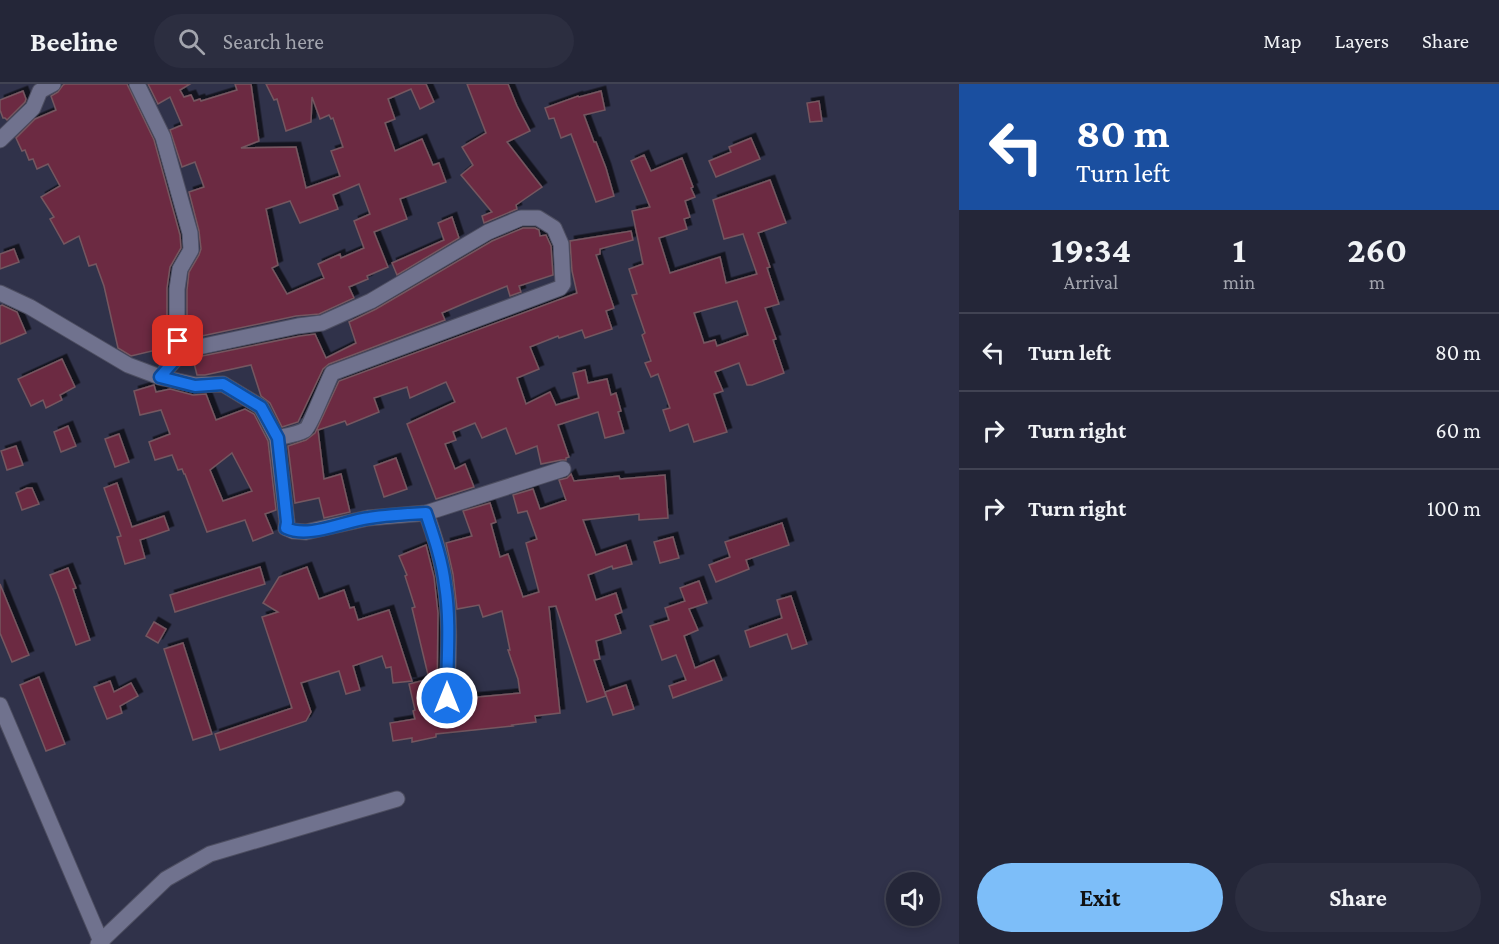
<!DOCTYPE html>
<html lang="en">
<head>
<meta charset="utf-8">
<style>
	:root { --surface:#242638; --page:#2c2e40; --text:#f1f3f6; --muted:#a3a5ae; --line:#414353; --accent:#7dbef9 }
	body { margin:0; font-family:"Crimson Pro",serif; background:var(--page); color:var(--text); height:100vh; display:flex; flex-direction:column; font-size:22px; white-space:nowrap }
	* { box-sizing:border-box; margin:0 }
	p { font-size:20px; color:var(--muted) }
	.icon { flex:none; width:33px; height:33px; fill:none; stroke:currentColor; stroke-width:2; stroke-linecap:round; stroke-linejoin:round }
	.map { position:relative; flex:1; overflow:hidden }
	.side { display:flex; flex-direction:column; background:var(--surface); width:540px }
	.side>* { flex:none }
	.top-card { background:#1a4fa0; color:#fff; overflow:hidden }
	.tools { position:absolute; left:886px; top:788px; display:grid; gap:12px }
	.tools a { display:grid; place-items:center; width:54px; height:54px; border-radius:50%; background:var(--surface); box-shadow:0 3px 9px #0003,0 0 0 2px var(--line); font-size:30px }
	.pin { position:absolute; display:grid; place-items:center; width:51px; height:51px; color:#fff; margin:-26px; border-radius:12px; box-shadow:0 3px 9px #0006 }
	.me { position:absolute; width:66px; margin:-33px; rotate:0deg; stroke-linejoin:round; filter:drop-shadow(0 0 4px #0008) }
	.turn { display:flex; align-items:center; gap:21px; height:126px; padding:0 18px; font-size:27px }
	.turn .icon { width:78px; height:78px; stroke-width:2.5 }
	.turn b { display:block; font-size:42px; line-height:51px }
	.eta { display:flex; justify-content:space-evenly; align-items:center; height:102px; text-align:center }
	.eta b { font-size:36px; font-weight:700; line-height:42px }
	.primary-button { display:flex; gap:12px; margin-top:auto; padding:12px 18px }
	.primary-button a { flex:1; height:69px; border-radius:36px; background:var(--accent); color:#111; font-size:24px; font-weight:700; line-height:69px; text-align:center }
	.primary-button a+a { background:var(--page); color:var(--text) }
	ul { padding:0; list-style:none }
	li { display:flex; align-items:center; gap:18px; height:78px; padding:0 18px; border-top:2px solid var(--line) }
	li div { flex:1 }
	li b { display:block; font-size:22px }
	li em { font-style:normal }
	header { display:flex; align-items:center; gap:36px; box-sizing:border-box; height:84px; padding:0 30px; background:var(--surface); border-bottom:2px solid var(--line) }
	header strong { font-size:28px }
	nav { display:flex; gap:33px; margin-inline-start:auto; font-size:21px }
	.search { width:420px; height:54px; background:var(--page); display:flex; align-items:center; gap:15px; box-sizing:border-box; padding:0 21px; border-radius:33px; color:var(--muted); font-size:22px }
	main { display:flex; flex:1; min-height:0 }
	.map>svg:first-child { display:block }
	.building { fill:#6c2b42; stroke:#755760; stroke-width:1.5; fill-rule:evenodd; filter:url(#shadow) }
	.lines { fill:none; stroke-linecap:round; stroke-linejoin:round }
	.street-casing { stroke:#4d4e61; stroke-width:17 }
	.street { stroke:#70728e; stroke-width:15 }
	.route-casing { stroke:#114b97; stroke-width:15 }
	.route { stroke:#1a73e8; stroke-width:10 }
</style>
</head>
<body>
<header>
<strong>Beeline</strong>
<div class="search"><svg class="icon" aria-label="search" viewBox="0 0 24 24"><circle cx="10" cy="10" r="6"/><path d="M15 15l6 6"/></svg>Search here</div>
<nav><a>Map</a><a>Layers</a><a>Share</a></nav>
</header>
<main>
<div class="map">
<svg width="959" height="860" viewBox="0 0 959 860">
	<defs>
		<filter id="shadow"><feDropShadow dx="4.5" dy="-4.5" stdDeviation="0" flood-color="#0009"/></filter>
	</defs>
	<rect width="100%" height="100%" fill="#30324a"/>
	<g class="building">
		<path d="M 65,0 L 127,0 L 154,56 L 180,151 L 181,164 L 170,183 L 167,204 L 167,244 L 169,263 L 131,272 L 118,264 L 104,202 L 96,180 L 89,182 L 79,152 L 64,160 L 50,135 L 54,133 L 41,113 L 60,102 L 48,80 L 37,85 L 33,75 L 29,76 L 25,66 L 22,67 L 16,54 L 35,35 L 56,26 L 51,12 L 58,8 L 63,1 Z"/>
		<path d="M 148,0 L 190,0 L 180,6 L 184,13 L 191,11 L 194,17 L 200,15 L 201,17 L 237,6 L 235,0 L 251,0 L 259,57 L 241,64 L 296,63 L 306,104 L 340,92 L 331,67 L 343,63 L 333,34 L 331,35 L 329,31 L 320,35 L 312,13 L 311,38 L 286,47 L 277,15 L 274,16 L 266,0 L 426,0 L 434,18 L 420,25 L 411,5 L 388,15 L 395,35 L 385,39 L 395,67 L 422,55 L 433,81 L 439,79 L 446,98 L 400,115 L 407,135 L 374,148 L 388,183 L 367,192 L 368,195 L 349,203 L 354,214 L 319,230 L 296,232 L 197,253 L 188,257 L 187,243 L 187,206 L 189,188 L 199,171 L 201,165 L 199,147 L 189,108 L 204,103 L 195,78 L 182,83 L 170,46 L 182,41 L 170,13 L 158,20 ZM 359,100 L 370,130 L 354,137 L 364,164 L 341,174 L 340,170 L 318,180 L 324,194 L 287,210 L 272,184 L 278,181 L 266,125 L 290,117 L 300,139 L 338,125 L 333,111 Z"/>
		<path d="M 467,0 L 508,0 L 517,22 L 530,47 L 507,58 L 542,103 L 516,121 L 517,125 L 484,139 L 482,132 L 492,128 L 461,91 L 473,81 L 462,63 L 486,49 Z"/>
		<path d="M 23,7 L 26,15 L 25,18 L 7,36 L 5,34 L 3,34 L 0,26 L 0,16 Z"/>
		<path d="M 601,7 L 605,26 L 584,31 L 594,58 L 596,58 L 606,84 L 614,112 L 596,118 L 571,50 L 561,54 L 554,34 L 549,35 L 545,24 L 578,12 L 579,13 Z"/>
		<path d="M 819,17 L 822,37 L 810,38 L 807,19 Z"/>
		<path d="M 751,54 L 760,75 L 716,93 L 709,77 L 731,68 L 729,63 Z"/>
		<path d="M 644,71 L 651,87 L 682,74 L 693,103 L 691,104 L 695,113 L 685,117 L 690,133 L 684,135 L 687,145 L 659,154 L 670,189 L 720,173 L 726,199 L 757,190 L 743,150 L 724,155 L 713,116 L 770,96 L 786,139 L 758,149 L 770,183 L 767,184 L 779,220 L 765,224 L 776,255 L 773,256 L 784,289 L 752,301 L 747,301 L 739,279 L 715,288 L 723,307 L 714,310 L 727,348 L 694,358 L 688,340 L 670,347 L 663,326 L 670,324 L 658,290 L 651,293 L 645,279 L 651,277 L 642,251 L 645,249 L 632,211 L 637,210 L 629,185 L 643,180 L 632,127 L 650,123 L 631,77 ZM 737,217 L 748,251 L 717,262 L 715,256 L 704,259 L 694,229 Z"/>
		<path d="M 452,133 L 459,154 L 397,191 L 392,179 L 444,156 L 438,139 Z"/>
		<path d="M 523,144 L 535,144 L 539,146 L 540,152 L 546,151 L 551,162 L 553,191 L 519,202 L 521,208 L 510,212 L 507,202 L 470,217 L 442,229 L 445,236 L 329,280 L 323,285 L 298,338 L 282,343 L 270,319 L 261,312 L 251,281 L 205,291 L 197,291 L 193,275 L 202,272 L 300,252 L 315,250 L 326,274 L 356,259 L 349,238 L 376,225 L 492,157 Z"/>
		<path d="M 631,147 L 633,156 L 600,165 L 600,170 L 596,171 L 614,224 L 606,227 L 612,245 L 585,254 L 582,246 L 559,254 L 558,252 L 530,263 L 539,285 L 517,294 L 526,320 L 550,308 L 556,321 L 579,314 L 573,289 L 585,286 L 588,299 L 607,295 L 611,311 L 616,309 L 621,327 L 618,328 L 624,349 L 605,354 L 598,328 L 558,341 L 569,373 L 566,374 L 566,376 L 561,376 L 541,380 L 537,362 L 516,370 L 506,344 L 482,354 L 475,339 L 453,348 L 456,356 L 445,360 L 455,385 L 465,380 L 474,403 L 436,415 L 407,340 L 455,318 L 446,298 L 410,314 L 407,303 L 374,314 L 379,328 L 347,341 L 345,337 L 318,346 L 324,395 L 341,390 L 350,428 L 324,434 L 319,414 L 295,419 L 288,362 L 306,356 L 315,349 L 339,297 L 577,209 L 572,187 L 570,157 Z"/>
		<path d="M 14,165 L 19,178 L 0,185 L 0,170 Z"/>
		<path d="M 2,221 L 17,228 L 26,249 L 0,260 L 0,222 Z"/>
		<path d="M 62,275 L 75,303 L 60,311 L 62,316 L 46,324 L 43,316 L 31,322 L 18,295 Z"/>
		<path d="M 154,301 L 156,308 L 170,305 L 193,311 L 206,310 L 216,336 L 245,325 L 254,330 L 268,357 L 276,426 L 265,430 L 273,449 L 253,457 L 245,436 L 207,448 L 185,390 L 184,390 L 182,385 L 178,386 L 172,371 L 155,376 L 149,358 L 170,350 L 161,326 L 140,331 L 134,307 ZM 232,369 L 252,407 L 223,417 L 210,386 Z"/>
		<path d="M 68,342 L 76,362 L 61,368 L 54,348 Z"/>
		<path d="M 119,350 L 129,378 L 115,383 L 105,355 Z"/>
		<path d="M 16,362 L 23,381 L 7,386 L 1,367 Z"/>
		<path d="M 396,374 L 407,405 L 384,413 L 374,382 Z"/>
		<path d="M 571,390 L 574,397 L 619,392 L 620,395 L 665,391 L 668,434 L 639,436 L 639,430 L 583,436 L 596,471 L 626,461 L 632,480 L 613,485 L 612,482 L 588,491 L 596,516 L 616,509 L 622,528 L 615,531 L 621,549 L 596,557 L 600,575 L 594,576 L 606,612 L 587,618 L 556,522 L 549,523 L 560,629 L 535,632 L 536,638 L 512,641 L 513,642 L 436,650 L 436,653 L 412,658 L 412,654 L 393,657 L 390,639 L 415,635 L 413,627 L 415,626 L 409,600 L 429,595 L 412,524 L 415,523 L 405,492 L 407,491 L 399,472 L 426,461 L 434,493 L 438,529 L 437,614 L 439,619 L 442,623 L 447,624 L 452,622 L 456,615 L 520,609 L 518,595 L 508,566 L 510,566 L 502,527 L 483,533 L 479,521 L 457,525 L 453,490 L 446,459 L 472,452 L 463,427 L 490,419 L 496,438 L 491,440 L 500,473 L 508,470 L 523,513 L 539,508 L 526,459 L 537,455 L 527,427 L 518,429 L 513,411 L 533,405 L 540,425 L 566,416 L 559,396 L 567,394 Z"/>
		<path d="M 117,399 L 132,443 L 164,432 L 169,446 L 140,456 L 145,474 L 125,480 L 117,453 L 121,452 L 104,404 Z"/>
		<path d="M 27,404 L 32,404 L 39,420 L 22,426 L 16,409 Z"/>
		<path d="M 782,439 L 789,461 L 746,476 L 749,485 L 716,498 L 709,481 L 730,473 L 725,458 Z"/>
		<path d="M 673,453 L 679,474 L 660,479 L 654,458 Z"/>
		<path d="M 260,483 L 265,500 L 175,528 L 170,511 Z"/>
		<path d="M 307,483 L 319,515 L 344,506 L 350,524 L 354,523 L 358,536 L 389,526 L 412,597 L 393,599 L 391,583 L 386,584 L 382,572 L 353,582 L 360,606 L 346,610 L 339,587 L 301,599 L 311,628 L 306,637 L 220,666 L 215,650 L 292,624 L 262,533 L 278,528 L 263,519 L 279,493 Z"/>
		<path d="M 68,484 L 76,504 L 73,505 L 90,556 L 76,561 L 58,511 L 50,491 Z"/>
		<path d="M 699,497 L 707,519 L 689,525 L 698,546 L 684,552 L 695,584 L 714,576 L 722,596 L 673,614 L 669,602 L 686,596 L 676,571 L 662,576 L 650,542 L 669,536 L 665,524 L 685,517 L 680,504 Z"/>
		<path d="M 0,500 L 29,571 L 12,578 L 0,549 Z"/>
		<path d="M 791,512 L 807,560 L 792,565 L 787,550 L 750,563 L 745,547 L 782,534 L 777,516 Z"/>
		<path d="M 154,538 L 166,545 L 158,559 L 146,552 Z"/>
		<path d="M 183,559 L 212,650 L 193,656 L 164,565 Z"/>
		<path d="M 39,593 L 65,660 L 46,667 L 20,601 Z"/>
		<path d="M 110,597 L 114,608 L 131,599 L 138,612 L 120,622 L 122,629 L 107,635 L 94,603 Z"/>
		<path d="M 626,601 L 634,625 L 613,631 L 605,608 Z"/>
	</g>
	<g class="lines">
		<g class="street-casing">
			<g id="street">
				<path d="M 137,0 L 163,53 L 190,149 L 191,166 L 180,185 L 177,205 L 177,244 L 180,270"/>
				<path d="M 0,56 L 33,24 L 40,7 L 53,0"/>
				<path d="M 0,209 L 30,223 L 128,281 L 160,293 L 195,301 L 223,300 L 261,323 L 277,354 L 287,438 L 286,444 L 293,447 L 306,448 L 368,434 L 426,429 L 563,385"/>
				<path d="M 160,293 L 180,270 L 199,263 L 298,242 L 322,239 L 371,217 L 488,148 L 521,134 L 538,134 L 554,144 L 561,160 L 563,200 L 560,204 L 332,289 C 328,297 309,344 305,346 C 298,350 286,352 277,354"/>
				<path d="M 426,429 C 435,453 442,476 445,501 C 451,538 448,577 447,614"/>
				<path d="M 0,621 L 102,860"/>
				<path d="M 98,860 L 166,795 L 210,770 L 397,715"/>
			</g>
		</g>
		<use href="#street" class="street"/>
	</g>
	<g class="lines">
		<g class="route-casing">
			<path id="route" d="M 178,257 L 180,270 L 160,293 L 195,302 L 223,300 L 261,323 L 278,354 L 287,438 L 286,444 C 309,455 344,437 369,434 C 388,431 407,430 426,429 C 434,453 442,476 445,501 C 451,538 447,577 447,614"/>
		</g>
		<use href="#route" class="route"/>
	</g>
</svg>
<div class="tools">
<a><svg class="icon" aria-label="sound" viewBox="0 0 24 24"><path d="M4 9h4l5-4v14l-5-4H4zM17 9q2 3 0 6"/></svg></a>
</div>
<div class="pin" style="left:178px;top:257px;background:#d93025"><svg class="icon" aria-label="arrive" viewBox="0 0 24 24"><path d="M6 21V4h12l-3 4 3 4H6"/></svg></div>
<svg class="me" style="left:447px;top:614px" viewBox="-20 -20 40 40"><circle r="17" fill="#1a73e8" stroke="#fff" stroke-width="3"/><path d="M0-11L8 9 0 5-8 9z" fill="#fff"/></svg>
</div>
<section class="side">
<div class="top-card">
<div class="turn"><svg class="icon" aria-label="left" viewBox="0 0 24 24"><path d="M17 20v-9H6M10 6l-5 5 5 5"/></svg><div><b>80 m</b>Turn left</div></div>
</div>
<div class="eta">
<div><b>19:34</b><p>Arrival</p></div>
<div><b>1</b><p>min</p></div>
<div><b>260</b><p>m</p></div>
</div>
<ul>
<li><svg class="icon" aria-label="left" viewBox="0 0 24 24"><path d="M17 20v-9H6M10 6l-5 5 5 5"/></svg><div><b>Turn left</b></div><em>80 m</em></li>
<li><svg class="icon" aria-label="right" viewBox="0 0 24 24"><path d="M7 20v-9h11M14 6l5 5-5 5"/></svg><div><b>Turn right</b></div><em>60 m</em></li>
<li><svg class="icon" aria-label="right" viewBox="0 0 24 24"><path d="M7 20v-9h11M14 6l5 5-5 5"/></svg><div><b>Turn right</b></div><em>100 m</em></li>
</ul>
<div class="primary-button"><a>Exit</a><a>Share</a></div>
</section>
</main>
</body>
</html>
